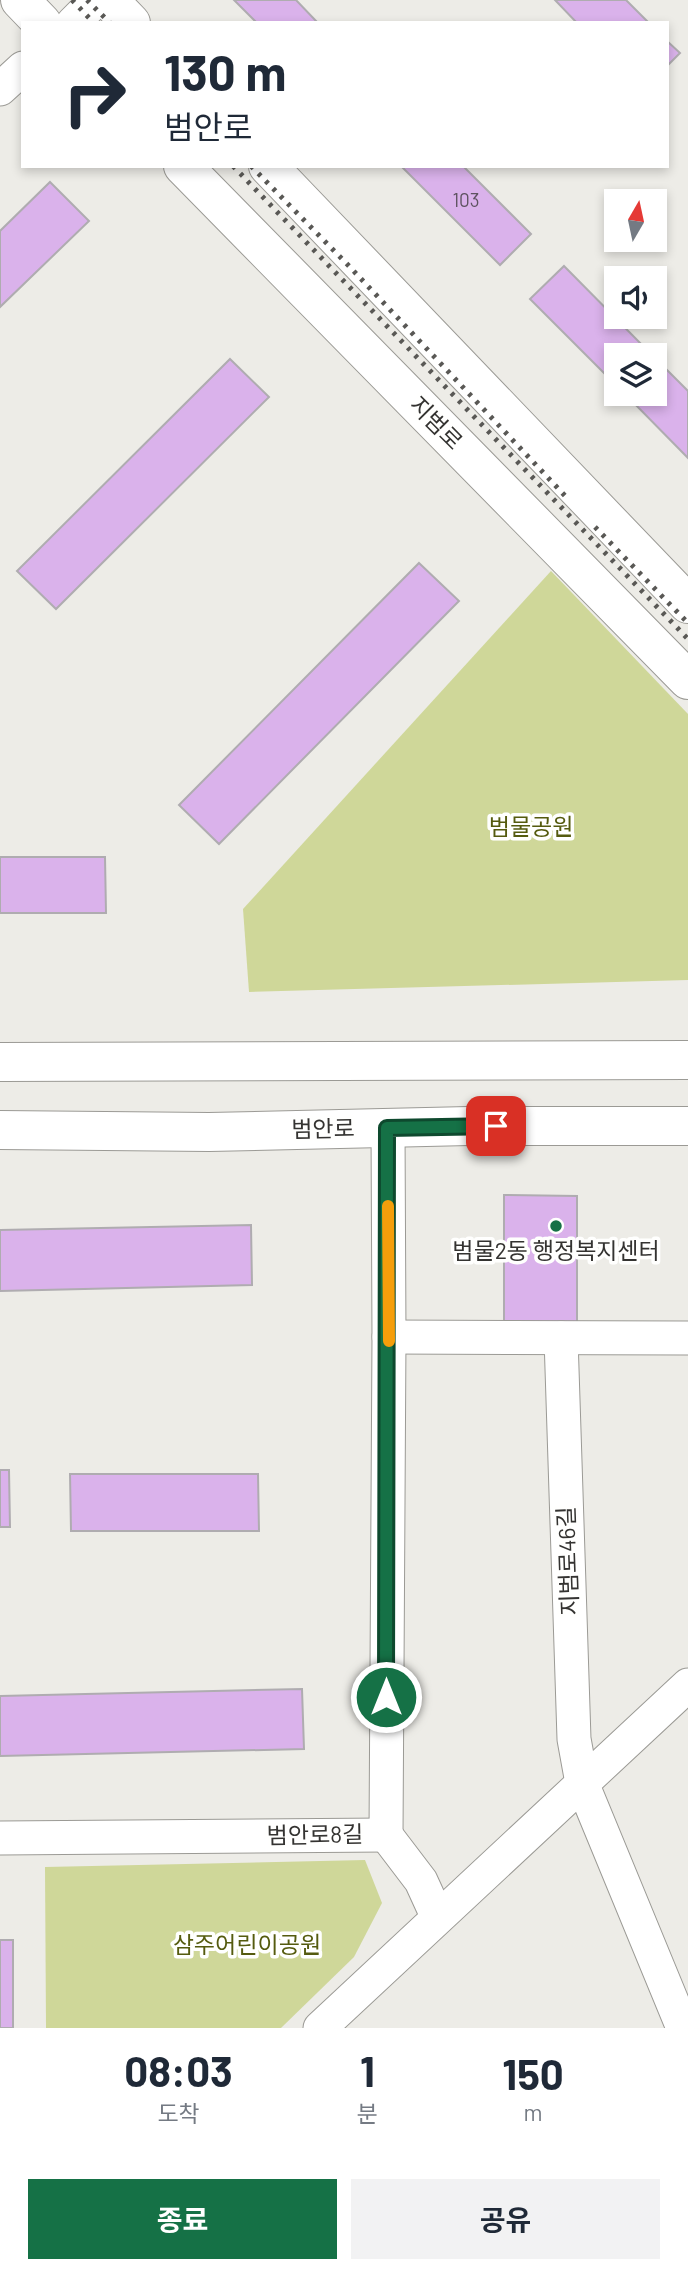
<!DOCTYPE html>
<html lang="ko">
<head>
<meta charset="utf-8">
<style>
	:root { --surface:#fff; --page:#f2f2f3; --text:#1f2937; --muted:#747a83; --accent:#157146 }
	body { margin:0; font-family:Barlow,"Noto Sans KR",sans-serif; background:var(--page); color:var(--text); height:100vh; display:flex; flex-direction:column; font-size:26px; white-space:nowrap }
	* { box-sizing:border-box; margin:0 }
	p { font-size:23px; color:var(--muted) }
	.icon { flex:none; width:38px; height:38px; fill:none; stroke:currentColor; stroke-width:2; stroke-linecap:round; stroke-linejoin:round }
	.map { position:relative; height:2028px; overflow:hidden }
	.drawer { display:flex; flex-direction:column; background:var(--surface); flex:1 }
	.drawer>* { flex:none }
	.hud { position:absolute; left:21px; top:21px; width:648px; height:147px; border-radius:0px; box-shadow:0 4px 10px #0003; background:#fff; color:var(--text); overflow:hidden }
	.needle { width:46px; rotate:9deg }
	.tools { position:absolute; left:604px; top:189px; display:grid; gap:14px }
	.tools a { display:grid; place-items:center; width:63px; height:63px; border-radius:0px; background:var(--surface); box-shadow:0 4px 10px #0003; font-size:35px }
	.pin { position:absolute; display:grid; place-items:center; width:60px; height:60px; color:#fff; margin:-30px; border-radius:14px; box-shadow:0 4px 10px #0006 }
	.me { position:absolute; width:77px; margin:-38px; rotate:0deg; stroke-linejoin:round; filter:drop-shadow(0 0 5px #0008) }
	.turn { display:flex; align-items:center; gap:24px; height:147px; padding:0 28px; font-size:32px }
	.turn .icon { width:91px; height:91px; stroke-width:2.5 }
	.turn b { display:block; font-size:49px; line-height:60px }
	.eta { display:flex; justify-content:space-evenly; align-items:center; height:119px; text-align:center }
	.eta b { font-size:42px; font-weight:700; line-height:49px }
	.cta { display:flex; gap:14px; margin-top:auto; padding:14px 28px }
	.cta a { flex:1; height:80px; border-radius:0px; background:var(--accent); color:#fff; font-size:28px; font-weight:700; line-height:80px; text-align:center }
	.cta a+a { background:var(--page); color:var(--text) }
	.map>svg:first-child { display:block }
	.green { fill:#cfd799 }
	.building { fill:#dab2eb; stroke:#afacb0; stroke-width:2 }
	.lines { fill:none; stroke-linecap:round; stroke-linejoin:round }
	.minor-casing { stroke:#9b9a95; stroke-width:35 }
	.major-casing { stroke:#9b9a95; stroke-width:40 }
	.minor { stroke:#fff; stroke-width:33 }
	.major { stroke:#fff; stroke-width:38 }
	.rail { stroke:#595855; stroke-width:5; stroke-dasharray:3.5 7; stroke-linecap:butt }
	.route-casing { stroke:#0e492e; stroke-width:18 }
	.route { stroke:#157146; stroke-width:12 }
	.slow { stroke:#f59e0b; stroke-width:12 }
	.poi-dot { fill:#157146; stroke:#fffffe; stroke-width:2.5 }
	.labels { text-anchor:middle; stroke-width:7; stroke-linejoin:round; paint-order:stroke }
	.number-label { font-size:19px; fill:#5e5360 }
	.street-label { font-size:23px; fill:#343331; stroke:#fffffe }
	.park-label { font-size:23px; fill:#555b0f; stroke:#fffffe }
	.poi-label { font-size:23px; fill:#343331; stroke:#fffffe }
</style>
</head>
<body>
<div class="map">
<svg width="688" height="2028" viewBox="0 0 688 2028">
	<rect width="100%" height="100%" fill="#edece7"/>
	<g class="green">
		<path d="M 551,571 L 688,714 L 688,980 L 249,992 L 243,909 Z"/>
		<path d="M 365,1860 L 382,1903 L 354,1957 L 281,2028 L 46,2028 L 45,1867 Z"/>
	</g>
	<g class="building">
		<path d="M 234,0 L 296,0 L 318,23 L 257,23 Z"/>
		<path d="M 555,0 L 626,0 L 649,23 L 577,23 Z"/>
		<path d="M 667,41 L 680,53 L 667,66 Z"/>
		<path d="M 401,166 L 463,166 L 531,234 L 500,265 Z"/>
		<path d="M 50,182 L 89,221 L 0,307 L 0,231 Z"/>
		<path d="M 564,266 L 652,355 L 616,355 L 616,385 L 530,299 Z"/>
		<path d="M 654,357 L 688,391 L 688,458 L 625,394 L 654,394 Z"/>
		<path d="M 230,359 L 269,397 L 56,609 L 17,571 Z"/>
		<path d="M 419,563 L 459,601 L 219,844 L 179,805 Z"/>
		<path d="M 0,857 L 105,857 L 106,913 L 0,913 Z"/>
		<path d="M 504,1195 L 577,1196 L 577,1328 L 504,1327 Z"/>
		<path d="M 251,1225 L 252,1285 L 0,1291 L 0,1230 Z"/>
		<path d="M 0,1470 L 9,1470 L 10,1527 L 0,1527 Z"/>
		<path d="M 70,1474 L 258,1474 L 259,1531 L 71,1531 Z"/>
		<path d="M 302,1689 L 304,1749 L 0,1756 L 0,1696 Z"/>
		<rect x="0" y="1940" width="13" height="88"/>
	</g>
	<g class="lines">
		<g class="minor-casing">
			<g id="minor">
				<path d="M 73,23 L 96,0"/>
				<path d="M 0,89 L 23,68"/>
				<path d="M 389,1337 L 688,1338"/>
				<path d="M 561,1338 L 574,1739 L 582,1783 L 683,2028"/>
				<path d="M 386,1835 L 389,1337 L 388,1128"/>
				<path d="M 386,1835 L 421,1881 L 437,1916"/>
				<path d="M 0,1838 L 386,1835"/>
				<path d="M 320,2028 L 688,1685"/>
			</g>
		</g>
		<g class="major-casing">
			<g id="major">
				<path d="M 20,0 L 42,23"/>
				<path d="M 109,0 L 131,23"/>
				<path d="M 183,166 L 688,680"/>
				<path d="M 268,166 L 688,604"/>
				<path d="M 0,1062 L 688,1060"/>
				<path d="M 0,1130 L 209,1132 L 469,1126 L 688,1126"/>
			</g>
		</g>
		<use href="#minor" class="minor"/>
		<use href="#major" class="major"/>
		<g class="rail">
			<path d="M 72,0 L 94,23"/>
			<path d="M 87,0 L 110,23"/>
			<path d="M 233,166 L 688,639"/>
			<path d="M 251,166 L 348,265 L 569,500"/>
			<path d="M 595,527 L 688,623"/>
		</g>
	</g>
	<g class="lines">
		<g class="route-casing">
			<path id="route" d="M 386,1697 L 387,1128 L 496,1126"/>
		</g>
		<use href="#route" class="route"/>
		<path class="slow" d="M 388,1206 L 389,1341"/>
	</g>
	<circle class="poi-dot" cx="556" cy="1226" r="7"/>
	<g class="labels">
		<g class="number-label">
			<text x="466" y="207">103</text>
		</g>
		<g class="street-label">
			<text transform="translate(436 423) rotate(45)" y="8">지범로</text>
			<text transform="translate(323 1129) rotate(-1)" y="8">범안로</text>
			<text transform="translate(568 1561) rotate(-92)" y="8">지범로46길</text>
			<text transform="translate(315 1835) rotate(-1)" y="8">범안로8길</text>
		</g>
		<g class="park-label">
			<text x="531" y="835">범물공원</text>
			<text x="247" y="1953">삼주어린이공원</text>
		</g>
		<g class="poi-label">
			<text x="556" y="1259">범물2동 행정복지센터</text>
		</g>
	</g>
</svg>
<div class="tools">
<a><svg class="needle" viewBox="-14 -14 28 28"><path d="M0-13l5 13h-10z" fill="#e53935"/><path d="M0 13l5-13h-10z" fill="#747a83"/></svg></a>
<a><svg class="icon" aria-label="sound" viewBox="0 0 24 24"><path d="M4 9h4l5-4v14l-5-4H4zM17 9q2 3 0 6"/></svg></a>
<a><svg class="icon" aria-label="layers" viewBox="0 0 24 24"><path d="M12 4l9 5-9 5-9-5zM3 14l9 5 9-5"/></svg></a>
</div>
<div class="pin" style="left:496px;top:1126px;background:#d93025"><svg class="icon" aria-label="arrive" viewBox="0 0 24 24"><path d="M6 21V4h12l-3 4 3 4H6"/></svg></div>
<svg class="me" style="left:386px;top:1697px" viewBox="-20 -20 40 40"><circle r="17" fill="#157146" stroke="#fff" stroke-width="3"/><path d="M0-11L8 9 0 5-8 9z" fill="#fff"/></svg>
<div class="hud">
<div class="turn"><svg class="icon" aria-label="right" viewBox="0 0 24 24"><path d="M7 20v-9h11M14 6l5 5-5 5"/></svg><div><b>130 m</b>범안로</div></div>
</div>
</div>
<section class="drawer">
<div class="eta">
<div><b>08:03</b><p>도착</p></div>
<div><b>1</b><p>분</p></div>
<div><b>150</b><p>m</p></div>
</div>
<div class="cta"><a>종료</a><a>공유</a></div>
</section>
</body>
</html>
